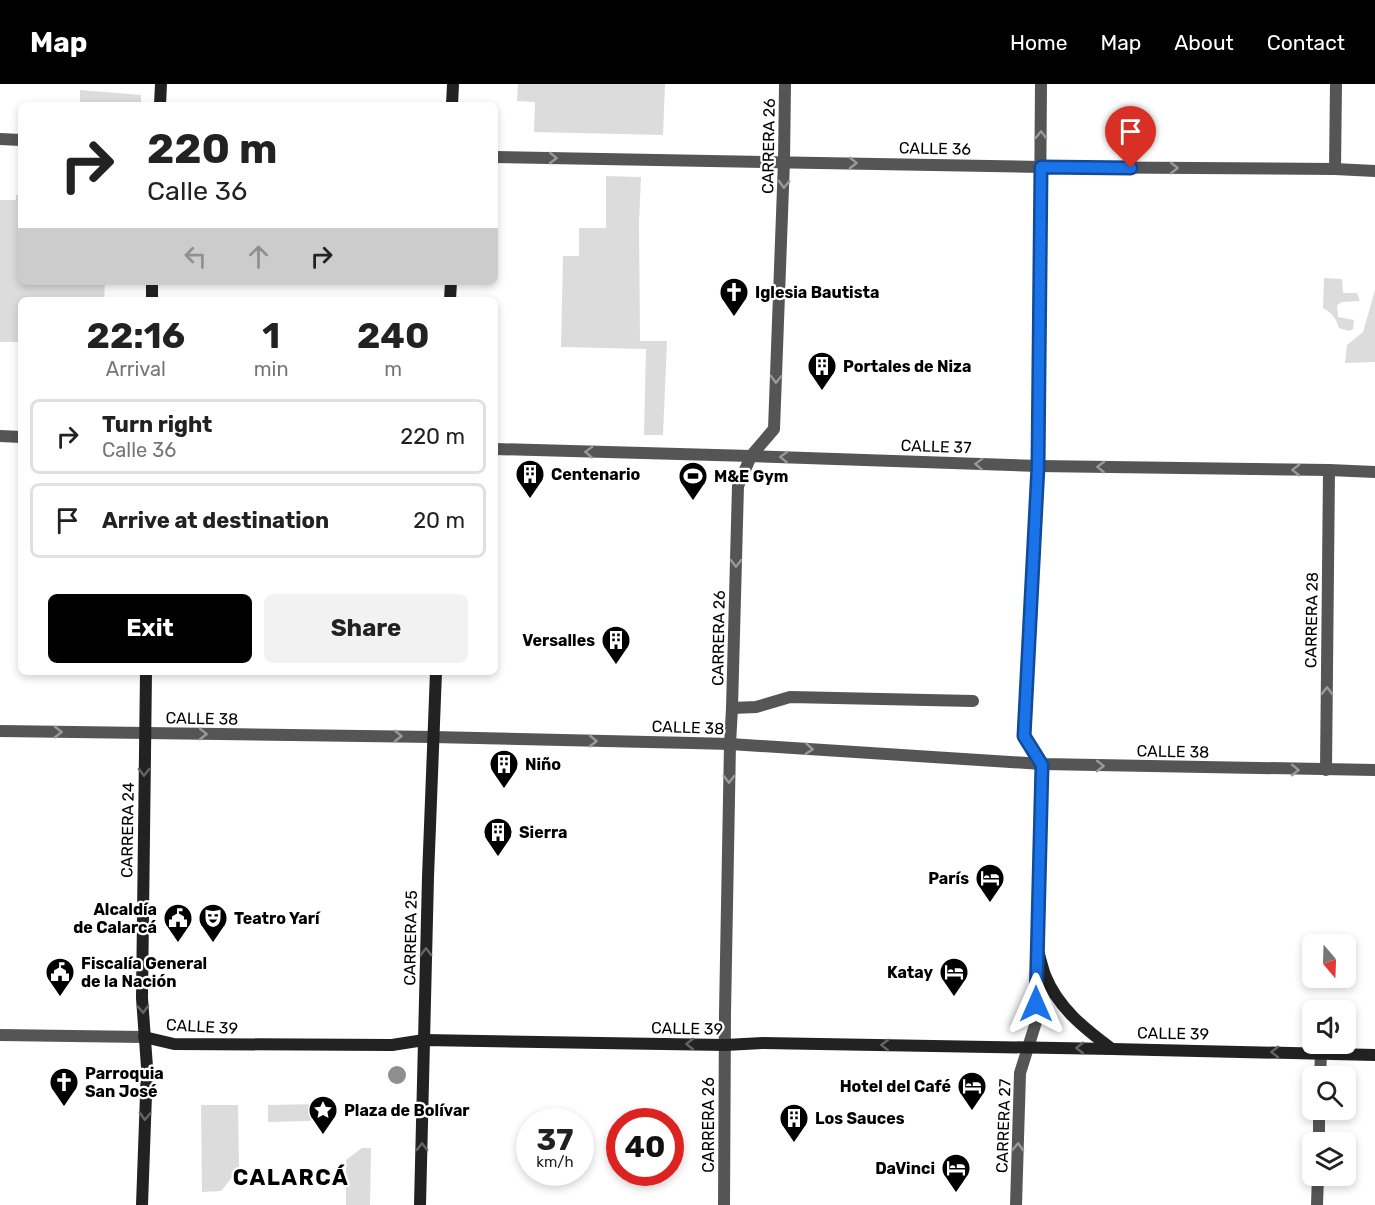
<!DOCTYPE html>
<html lang="en">
<head>
<meta charset="utf-8">
<style>
	:root { --surface:#fff; --page:#f2f2f2; --text:#222; --muted:#767676; --line:#e0e0e0; --accent:#000 }
	body { margin:0; font-family:Rubik,sans-serif; background:var(--page); color:var(--text); height:100vh; display:flex; flex-direction:column; font-size:22px; white-space:nowrap }
	* { box-sizing:border-box; margin:0 }
	p { font-size:20px; color:var(--muted) }
	.icon { flex:none; width:33px; height:33px; fill:none; stroke:currentColor; stroke-width:2; stroke-linecap:round; stroke-linejoin:round }
	.map { position:relative; flex:1; overflow:hidden }
	.sheet { position:absolute; left:18px; top:213px; width:480px; height:378px; display:flex; flex-direction:column; background:var(--surface); border-radius:9px; box-shadow:0 3px 9px #0003 }
	.sheet>* { flex:none }
	.banner { position:absolute; left:18px; top:18px; width:480px; height:183px; border-radius:9px; box-shadow:0 3px 9px #0003; background:#fff; color:var(--text); overflow:hidden }
	.needle { width:39px; rotate:161deg }
	.fabs { position:absolute; left:1302px; top:850px; display:grid; gap:12px }
	.fabs a { display:grid; place-items:center; width:54px; height:54px; border-radius:9px; background:var(--surface); box-shadow:0 3px 9px #0003; font-size:30px }
	.speed { position:absolute; left:516px; top:1024px; display:flex; gap:12px; font-size:30px; font-weight:700; text-align:center }
	.speed>* { display:grid; place-content:center; width:78px; height:78px; border-radius:50%; background:var(--surface); box-shadow:0 3px 9px #0003; line-height:1 }
	.speed small { font-size:15px; font-weight:400 }
	.speed .limit { border:9px solid #d22; background:#fff; color:#111 }
	.pin { position:absolute; display:grid; place-items:center; width:51px; height:51px; color:#fff; margin:-62px -26px; border-radius:50% 50% 50% 0; rotate:-45deg; box-shadow:0 0 6px #0007 }
	.pin .icon { rotate:45deg }
	.me { position:absolute; width:66px; margin:-33px; rotate:0deg; stroke-linejoin:round; filter:drop-shadow(0 0 4px #0008) }
	.turn { display:flex; align-items:center; gap:21px; height:126px; padding:0 30px; font-size:27px }
	.turn .icon { width:78px; height:78px; stroke-width:2.5 }
	.turn b { display:block; font-size:42px; line-height:51px }
	.lanes { display:flex; align-items:center; height:57px; padding:0 30px; background:#0003; justify-content:center; gap:30px; direction:ltr }
	.lanes .off { opacity:.35 }
	.eta { display:flex; justify-content:space-evenly; align-items:center; height:102px; text-align:center }
	.eta b { font-size:36px; font-weight:700; line-height:42px }
	.primary-button { display:flex; gap:12px; margin-top:auto; padding:12px 30px }
	.primary-button a { flex:1; height:69px; border-radius:9px; background:var(--accent); color:#fff; font-size:24px; font-weight:700; line-height:69px; text-align:center }
	.primary-button a+a { background:var(--page); color:var(--text) }
	ul { padding:0; list-style:none }
	li { display:flex; align-items:center; gap:18px; height:75px; margin:0 12px 9px; padding:0 18px; border:3px solid var(--line); border-radius:9px }
	li div { flex:1 }
	li b { display:block; font-size:22px }
	li em { font-style:normal }
	header { display:flex; align-items:center; gap:36px; box-sizing:border-box; height:84px; padding:0 30px; background:var(--accent); color:#fff }
	header strong { font-size:28px }
	nav { display:flex; gap:33px; margin-inline-start:auto; font-size:21px }
	.map>svg:first-child { display:block }
	.green { fill:#dcdcdc }
	.lines { fill:none; stroke-linecap:round; stroke-linejoin:round }
	.service { stroke:#555; stroke-width:12 }
	.minor { stroke:#555; stroke-width:12 }
	.tertiary { stroke:#555; stroke-width:12 }
	.secondary { stroke:#222; stroke-width:12 }
	.tree { fill:#8f8f8f }
	.oneway { stroke:#999 }
	.oneway2 { stroke:#646464 }
	.route-casing { stroke:#114b97; stroke-width:15 }
	.route { stroke:#1a73e8; stroke-width:10 }
	.labels { text-anchor:middle; stroke-width:4.5; stroke-linejoin:round; paint-order:stroke }
	.street-label { font-size:16px; fill:#000; stroke:#fff }
	.poi-label { font-size:16px; font-weight:bold; fill:#000; stroke:#fff; text-anchor:start }
	.district-label { font-size:22px; font-weight:bold; letter-spacing:1.5px; fill:#000; stroke:#fff }
</style>
</head>
<body>
<header>
<strong>Map</strong>
<nav><a>Home</a><a>Map</a><a>About</a><a>Contact</a></nav>
</header>
<div class="map">
<svg width="1375" height="1121" viewBox="0 0 1375 1121">
	<rect width="100%" height="100%" fill="#fff"/>
	<g class="green">
		<path d="M 518,0 L 665,0 L 663,51 L 534,48 L 535,18 L 517,17 Z"/>
		<path d="M 80,6 L 141,11 L 141,21 L 80,21 Z"/>
		<path d="M 606,92 L 641,93 L 639,138 L 640,257 L 667,257 L 663,351 L 644,351 L 646,265 L 561,263 L 563,172 L 579,172 L 579,144 L 606,144 Z"/>
		<path d="M 16,111 L 21,111 L 21,198 L 105,198 L 104,216 L 21,216 L 21,258 L 0,258 L 0,116 L 16,116 Z"/>
		<path d="M 1324,194 L 1342,195 L 1343,209 L 1357,209 L 1360,217 L 1342,218 L 1337,221 L 1338,233 L 1354,236 L 1353,245 L 1349,247 L 1339,244 C 1336,234 1332,229 1323,224 Z"/>
		<path d="M 1375,206 L 1375,278 L 1345,279 L 1347,261 L 1363,248 Z"/>
		<path d="M 318,1020 L 318,1029 L 310,1037 L 268,1038 L 268,1021 Z"/>
		<path d="M 201,1021 L 238,1021 L 239,1085 L 221,1107 L 202,1108 Z"/>
		<path d="M 362,1064 L 371,1064 L 370,1121 L 346,1121 L 346,1076 Z"/>
	</g>
	<g class="lines">
		<path class="service" d="M 732,624 L 756,623 L 790,613 L 973,617"/>
		<g class="minor">
			<path d="M 0,55 L 21,56"/>
			<path d="M 495,73 L 1041,83 L 1335,85 L 1375,87"/>
			<path d="M 1335,85 L 1336,0"/>
			<path d="M 0,352 L 21,353"/>
			<path d="M 495,365 L 751,372 L 1038,382 L 1329,386 L 1375,388"/>
			<path d="M 0,647 L 433,653 L 692,659 L 730,660 L 1042,680 L 1375,686"/>
			<path d="M 1326,686 L 1329,386"/>
			<path d="M 1320,993 L 1321,969"/>
			<path d="M 1319,1059 L 1319,1026"/>
			<path d="M 1317,1121 L 1318,1092"/>
		</g>
		<g class="tertiary">
			<path d="M 0,951 L 144,953"/>
			<path d="M 724,1121 L 725,929 L 730,660 L 732,624 L 738,402 L 751,372 L 774,345 L 784,77 L 785,0"/>
			<path d="M 1016,1121 L 1020,989 L 1036,938 L 1037,864 L 1042,680 L 1025,652 L 1038,382 L 1041,0"/>
		</g>
		<g class="secondary">
			<path d="M 160,21 L 161,0"/>
			<path d="M 452,21 L 453,0"/>
			<path d="M 152,216 L 152,198"/>
			<path d="M 450,216 L 451,198"/>
			<path d="M 1037,864 C 1040,873 1042,882 1045,891 C 1058,924 1085,945 1112,965"/>
			<path d="M 144,953 L 174,960 L 392,961 L 424,956 L 725,961 L 763,959 L 1112,965 L 1375,971"/>
			<path d="M 142,1121 L 147,983 L 142,914 L 146,588"/>
			<path d="M 420,1121 L 428,793 L 436,588"/>
		</g>
	</g>
	<circle class="tree" cx="397" cy="991" r="9"/>
	<defs><path id="oneway-chevron" d="M-2-3.5L2.5 0L-2 3.5" fill="none" stroke-width="1.6" stroke-linecap="round" stroke-linejoin="round" transform="scale(1.5)"/></defs>
	<g class="oneway">
		<use href="#oneway-chevron" transform="translate(1041 51) rotate(-89)"/>
		<use href="#oneway-chevron" transform="translate(553 74) rotate(1)"/>
		<use href="#oneway-chevron" transform="translate(853 79) rotate(1)"/>
		<use href="#oneway-chevron" transform="translate(1174 84)"/>
		<use href="#oneway-chevron" transform="translate(784 100) rotate(92)"/>
		<use href="#oneway-chevron" transform="translate(776 295) rotate(92)"/>
		<use href="#oneway-chevron" transform="translate(589 368) rotate(-178)"/>
		<use href="#oneway-chevron" transform="translate(784 373) rotate(-178)"/>
		<use href="#oneway-chevron" transform="translate(979 380) rotate(-178)"/>
		<use href="#oneway-chevron" transform="translate(1101 383) rotate(-179)"/>
		<use href="#oneway-chevron" transform="translate(1296 386) rotate(-179)"/>
		<use href="#oneway-chevron" transform="translate(736 479) rotate(91)"/>
		<use href="#oneway-chevron" transform="translate(1327 607) rotate(-89)"/>
		<use href="#oneway-chevron" transform="translate(58 648) rotate(1)"/>
		<use href="#oneway-chevron" transform="translate(203 650) rotate(1)"/>
		<use href="#oneway-chevron" transform="translate(398 652) rotate(1)"/>
		<use href="#oneway-chevron" transform="translate(593 657) rotate(1)"/>
		<use href="#oneway-chevron" transform="translate(809 665) rotate(4)"/>
		<use href="#oneway-chevron" transform="translate(1100 682) rotate(1)"/>
		<use href="#oneway-chevron" transform="translate(1295 686) rotate(1)"/>
		<use href="#oneway-chevron" transform="translate(729 695) rotate(91)"/>
		<use href="#oneway-chevron" transform="translate(1018 1063) rotate(-88)"/>
	</g>
	<g class="oneway2">
		<use href="#oneway-chevron" transform="translate(144 688) rotate(91)"/>
		<use href="#oneway-chevron" transform="translate(426 868) rotate(-89)"/>
		<use href="#oneway-chevron" transform="translate(143 925) rotate(88)"/>
		<use href="#oneway-chevron" transform="translate(690 960) rotate(-179)"/>
		<use href="#oneway-chevron" transform="translate(885 961) rotate(-179)"/>
		<use href="#oneway-chevron" transform="translate(1080 964) rotate(-180)"/>
		<use href="#oneway-chevron" transform="translate(1275 968) rotate(-179)"/>
		<use href="#oneway-chevron" transform="translate(145 1032) rotate(92)"/>
		<use href="#oneway-chevron" transform="translate(422 1063) rotate(-89)"/>
	</g>
	<g class="lines">
		<g class="route-casing">
			<path id="route" d="M 1036,920 L 1042,681 L 1024,652 L 1038,382 L 1041,83 L 1131,84"/>
		</g>
		<use href="#route" class="route"/>
	</g>
	<defs>
		<g id="church-pin" transform="scale(1.5)"><path d="M0 17L-7.5 6A9.5 9.5 0 1 1 7.5 6Z" fill="#000" stroke="#fff"/><path d="M-1.2-6h2.4v3.5h3.3v2.4h-3.3V6h-2.4V-.1h-3.3v-2.4h3.3Z" fill="#fff"/></g>
		<g id="building-pin" transform="scale(1.5)"><path d="M0 17L-7.5 6A9.5 9.5 0 1 1 7.5 6Z" fill="#000" stroke="#fff"/><path d="M-4-6H4V6H1V3H-1V6H-4ZM-2.5-4.3h1.7v1.8h-1.7ZM.8-4.3h1.7v1.8H.8ZM-2.5-1h1.7V.8h-1.7ZM.8-1h1.7V.8H.8Z" fill="#fff"/></g>
		<g id="stadium-pin" transform="scale(1.5)"><path d="M0 17L-7.5 6A9.5 9.5 0 1 1 7.5 6Z" fill="#000" stroke="#fff"/><path d="M0-5a6.5 5 0 1 0 0 10a6.5 5 0 1 0 0-10ZM-3.5-1.8h7v3.6h-7Z" fill="#fff"/></g>
		<g id="hotel-pin" transform="scale(1.5)"><path d="M0 17L-7.5 6A9.5 9.5 0 1 1 7.5 6Z" fill="#000" stroke="#fff"/><path d="M-6-4.5h1.5V1H6V5H4.5V3h-9V5H-6ZM-4 0a1.8 1.8 0 1 1 3.6 0ZM.5 0V-2.5h3Q6-2.5 6 0Z" fill="#fff"/></g>
		<g id="civic-pin" transform="scale(1.5)"><path d="M0 17L-7.5 6A9.5 9.5 0 1 1 7.5 6Z" fill="#000" stroke="#fff"/><path d="M-.6-6.5H3V-4.5H.6V-3L4-1V1h2V6H-6V1h2V-1L-.6-3ZM-1.2 2.5V6h2.4V2.5Z" fill="#fff"/></g>
		<g id="theatre-pin" transform="scale(1.5)"><path d="M0 17L-7.5 6A9.5 9.5 0 1 1 7.5 6Z" fill="#000" stroke="#fff"/><path d="M-5-5.5Q0-4 5-5.5V0Q5 5 0 6Q-5 5-5 0ZM-3.3-2.5H-1v1.5H-3.3ZM1-2.5H3.3v1.5H1ZM-2.8 1Q0 5.5 2.8 1Z" fill="#fff"/></g>
		<g id="sight-pin" transform="scale(1.5)"><path d="M0 17L-7.5 6A9.5 9.5 0 1 1 7.5 6Z" fill="#000" stroke="#fff"/><path d="M0-6L1.8-2.2L6-1.7L2.9 1.2L3.7 5.4L0 3.3L-3.7 5.4L-2.9 1.2L-6-1.7L-1.8-2.2Z" fill="#fff"/></g>
	</defs>
	<g fill-rule="evenodd">
		<use href="#church-pin" x="734" y="208"/>
		<use href="#building-pin" x="822" y="282"/>
		<use href="#building-pin" x="530" y="390"/>
		<use href="#stadium-pin" x="693" y="392"/>
		<use href="#building-pin" x="616" y="556"/>
		<use href="#building-pin" x="504" y="680"/>
		<use href="#building-pin" x="498" y="748"/>
		<use href="#hotel-pin" x="990" y="794"/>
		<use href="#civic-pin" x="178" y="834"/>
		<use href="#theatre-pin" x="213" y="834"/>
		<use href="#civic-pin" x="60" y="888"/>
		<use href="#hotel-pin" x="954" y="888"/>
		<use href="#church-pin" x="64" y="998"/>
		<use href="#hotel-pin" x="972" y="1002"/>
		<use href="#sight-pin" x="323" y="1026"/>
		<use href="#building-pin" x="794" y="1034"/>
		<use href="#hotel-pin" x="956" y="1084"/>
	</g>
	<g class="labels">
		<g class="street-label">
			<text transform="translate(768 62) rotate(-89)" y="6">CARRERA 26</text>
			<text transform="translate(935 64) rotate(1)" y="6">CALLE 36</text>
			<text transform="translate(936 362) rotate(2)" y="6">CALLE 37</text>
			<text transform="translate(1311 536) rotate(-89)" y="6">CARRERA 28</text>
			<text transform="translate(718 554) rotate(-89)" y="6">CARRERA 26</text>
			<text transform="translate(202 634) rotate(1)" y="6">CALLE 38</text>
			<text transform="translate(688 643) rotate(2)" y="6">CALLE 38</text>
			<text transform="translate(1173 667) rotate(1)" y="6">CALLE 38</text>
			<text transform="translate(127 746) rotate(-89)" y="6">CARRERA 24</text>
			<text transform="translate(410 854) rotate(-89)" y="6">CARRERA 25</text>
			<text transform="translate(202 942) rotate(3)" y="6">CALLE 39</text>
			<text transform="translate(687 944) rotate(1)" y="6">CALLE 39</text>
			<text transform="translate(1173 949) rotate(1)" y="6">CALLE 39</text>
			<text transform="translate(708 1041) rotate(-90)" y="6">CARRERA 26</text>
			<text transform="translate(1003 1042) rotate(-88)" y="6">CARRERA 27</text>
		</g>
		<g class="poi-label">
			<text x="755" y="214">Iglesia Bautista</text>
			<text x="843" y="288">Portales de Niza</text>
			<text x="551" y="396">Centenario</text>
			<text x="714" y="398">M&amp;E Gym</text>
			<text x="595" y="562" text-anchor="end">Versalles</text>
			<text x="525" y="686">Niño</text>
			<text x="519" y="754">Sierra</text>
			<text x="969" y="800" text-anchor="end">París</text>
			<text x="157" y="831" text-anchor="end">Alcaldía<tspan x="157" dy="18">de Calarcá</tspan></text>
			<text x="234" y="840">Teatro Yarí</text>
			<text x="81" y="885">Fiscalía General<tspan x="81" dy="18">de la Nación</tspan></text>
			<text x="933" y="894" text-anchor="end">Katay</text>
			<text x="85" y="995">Parroquia<tspan x="85" dy="18">San José</tspan></text>
			<text x="951" y="1008" text-anchor="end">Hotel del Café</text>
			<text x="344" y="1032">Plaza de Bolívar</text>
			<text x="815" y="1040">Los Sauces</text>
			<text x="935" y="1090" text-anchor="end">DaVinci</text>
		</g>
		<g class="district-label">
			<text x="291" y="1101">CALARCÁ</text>
		</g>
	</g>
</svg>
<div class="fabs">
<a><svg class="needle" viewBox="-14 -14 28 28"><path d="M0-13l5 13h-10z" fill="#e53935"/><path d="M0 13l5-13h-10z" fill="#767676"/></svg></a>
<a><svg class="icon" aria-label="sound" viewBox="0 0 24 24"><path d="M4 9h4l5-4v14l-5-4H4zM17 9q2 3 0 6"/></svg></a>
<a><svg class="icon" aria-label="search" viewBox="0 0 24 24"><circle cx="10" cy="10" r="6"/><path d="M15 15l6 6"/></svg></a>
<a><svg class="icon" aria-label="layers" viewBox="0 0 24 24"><path d="M12 4l9 5-9 5-9-5zM3 14l9 5 9-5"/></svg></a>
</div>
<div class="speed"><div>37<small>km/h</small></div><div class="limit">40</div></div>
<div class="pin" style="left:1131px;top:84px;background:#d93025"><svg class="icon" aria-label="arrive" viewBox="0 0 24 24"><path d="M6 21V4h12l-3 4 3 4H6"/></svg></div>
<svg class="me" style="left:1036px;top:920px" viewBox="-20 -20 40 40"><path d="M0-17L14 15 0 8-14 15z" fill="#1a73e8" stroke="#fff" stroke-width="4"/></svg>
<div class="banner">
<div class="turn"><svg class="icon" aria-label="right" viewBox="0 0 24 24"><path d="M7 20v-9h11M14 6l5 5-5 5"/></svg><div><b>220 m</b>Calle 36</div></div>
<div class="lanes"><svg class="icon off" aria-label="left" viewBox="0 0 24 24"><path d="M17 20v-9H6M10 6l-5 5 5 5"/></svg><svg class="icon off" aria-label="ahead" viewBox="0 0 24 24"><path d="M12 20V5M6 11l6-6 6 6"/></svg><svg class="icon" aria-label="right" viewBox="0 0 24 24"><path d="M7 20v-9h11M14 6l5 5-5 5"/></svg></div>
</div>
<section class="sheet">
<div class="eta">
<div><b>22:16</b><p>Arrival</p></div>
<div><b>1</b><p>min</p></div>
<div><b>240</b><p>m</p></div>
</div>
<ul>
<li><svg class="icon" aria-label="right" viewBox="0 0 24 24"><path d="M7 20v-9h11M14 6l5 5-5 5"/></svg><div><b>Turn right</b><p>Calle 36</p></div><em>220 m</em></li>
<li><svg class="icon" aria-label="arrive" viewBox="0 0 24 24"><path d="M6 21V4h12l-3 4 3 4H6"/></svg><div><b>Arrive at destination</b></div><em>20 m</em></li>
</ul>
<div class="primary-button"><a>Exit</a><a>Share</a></div>
</section>
</div>
</body>
</html>
